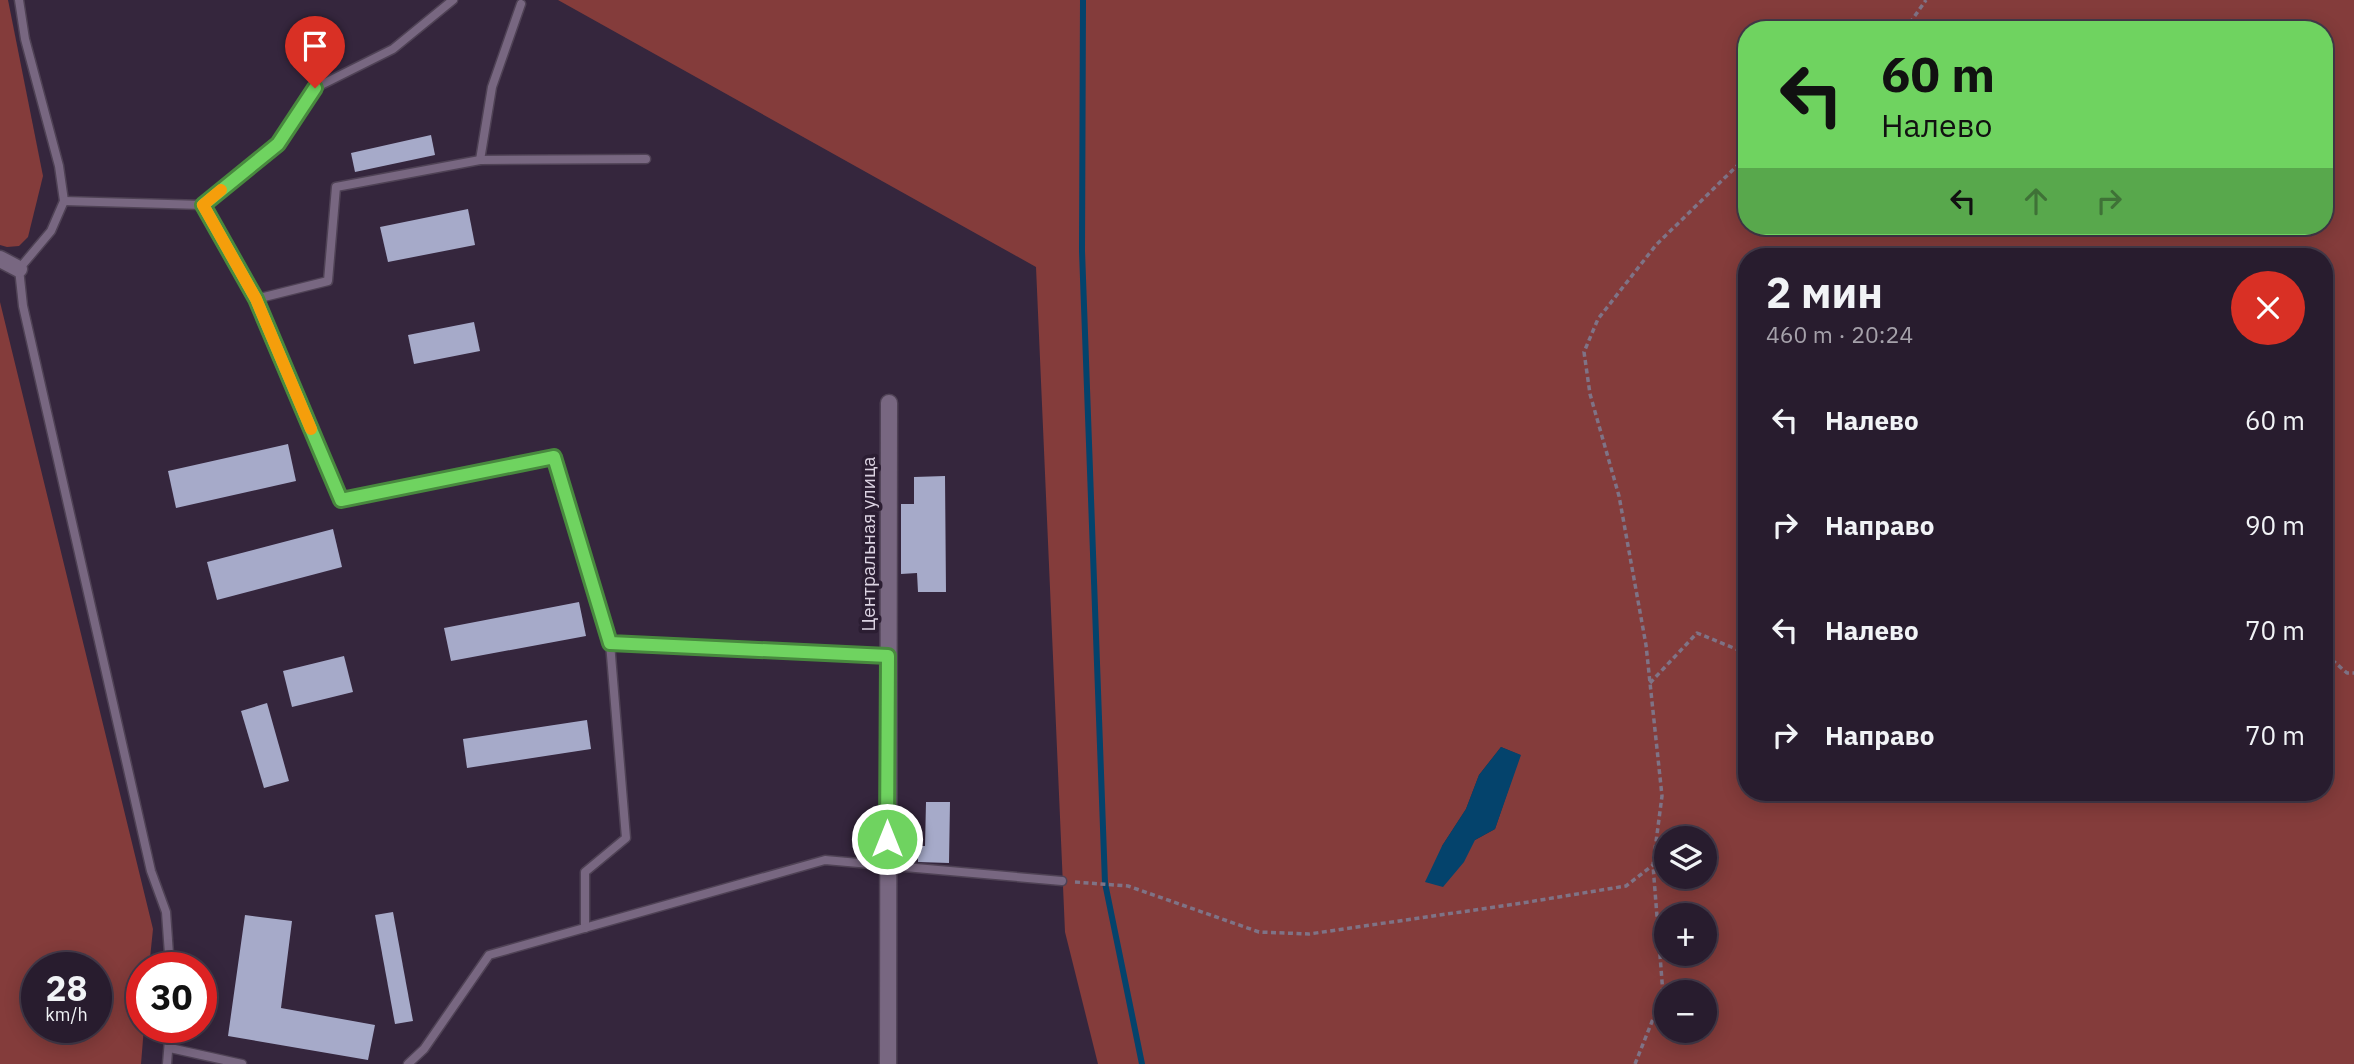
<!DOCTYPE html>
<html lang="ru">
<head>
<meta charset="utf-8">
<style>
	:root { --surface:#281c2e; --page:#302536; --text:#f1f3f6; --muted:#a5a1aa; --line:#443a4a }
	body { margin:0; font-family:"IBM Plex Sans",sans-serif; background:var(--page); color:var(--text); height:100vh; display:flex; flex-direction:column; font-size:26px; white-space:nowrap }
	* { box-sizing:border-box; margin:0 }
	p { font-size:23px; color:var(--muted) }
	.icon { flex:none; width:38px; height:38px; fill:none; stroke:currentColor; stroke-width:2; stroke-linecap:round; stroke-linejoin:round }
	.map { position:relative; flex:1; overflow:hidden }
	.drawer { position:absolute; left:1738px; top:248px; width:595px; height:553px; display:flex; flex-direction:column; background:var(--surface); border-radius:28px; box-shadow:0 4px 18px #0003,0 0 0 2px var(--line) }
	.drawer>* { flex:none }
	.top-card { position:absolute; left:1738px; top:21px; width:595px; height:214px; border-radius:28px; box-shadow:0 4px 18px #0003,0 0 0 2px var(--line); background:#6fd360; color:#111; overflow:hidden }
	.tools { position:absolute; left:1654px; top:826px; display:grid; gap:14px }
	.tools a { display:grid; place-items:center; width:63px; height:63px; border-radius:50%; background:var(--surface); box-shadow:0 4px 18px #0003,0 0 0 2px var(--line); font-size:35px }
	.speed { position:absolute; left:21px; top:952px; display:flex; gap:14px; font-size:35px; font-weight:700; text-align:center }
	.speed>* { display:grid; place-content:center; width:91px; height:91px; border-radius:50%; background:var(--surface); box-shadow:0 4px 18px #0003,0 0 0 2px var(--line); line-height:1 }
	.speed small { font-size:18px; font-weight:400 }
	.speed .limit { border:10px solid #d22; background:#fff; color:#111 }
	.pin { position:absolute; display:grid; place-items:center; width:60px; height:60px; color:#fff; margin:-72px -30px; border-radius:50% 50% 50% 0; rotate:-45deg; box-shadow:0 0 7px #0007 }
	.pin .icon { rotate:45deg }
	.me { position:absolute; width:77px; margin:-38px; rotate:0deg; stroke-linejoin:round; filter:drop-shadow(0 0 5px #0008) }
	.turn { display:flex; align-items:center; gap:24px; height:147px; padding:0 28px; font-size:32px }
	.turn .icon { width:91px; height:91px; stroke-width:2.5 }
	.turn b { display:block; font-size:49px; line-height:60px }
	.lanes { display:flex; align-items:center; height:66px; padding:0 28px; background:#0003; justify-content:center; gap:35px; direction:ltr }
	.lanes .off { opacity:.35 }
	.round { display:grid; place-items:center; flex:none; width:74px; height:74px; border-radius:37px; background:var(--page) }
	.headline { display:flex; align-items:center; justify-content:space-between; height:119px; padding:0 28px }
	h1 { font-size:42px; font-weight:700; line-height:52px }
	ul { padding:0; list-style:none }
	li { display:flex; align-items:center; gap:21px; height:105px; padding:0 28px }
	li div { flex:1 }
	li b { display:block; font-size:26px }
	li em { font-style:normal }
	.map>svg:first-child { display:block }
	.green { fill:#843c3b; fill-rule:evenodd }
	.water { fill:#04436c }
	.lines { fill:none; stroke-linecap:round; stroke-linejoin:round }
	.stream { stroke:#04436c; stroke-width:6 }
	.building { fill:#a6aac9 }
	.service-casing { stroke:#4f4255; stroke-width:11 }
	.minor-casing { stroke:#4f4255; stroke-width:19 }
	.path { stroke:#7f7386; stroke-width:3.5; stroke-dasharray:5 3.5; stroke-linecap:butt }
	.service { stroke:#786781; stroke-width:8 }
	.minor { stroke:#786781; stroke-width:16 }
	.route-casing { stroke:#48893e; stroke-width:18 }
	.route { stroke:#6fd360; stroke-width:12 }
	.slow { stroke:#f59e0b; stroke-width:12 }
	.labels { text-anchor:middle; stroke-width:7; stroke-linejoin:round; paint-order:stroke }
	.street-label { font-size:19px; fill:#dcd3e2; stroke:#2b1d32 }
</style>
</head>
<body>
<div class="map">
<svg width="2354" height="1064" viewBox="0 0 2354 1064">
	<rect width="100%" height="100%" fill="#35263d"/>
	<g class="green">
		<path d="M 0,0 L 8,0 L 43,176 L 28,237 L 19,246 L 7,247 L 0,245 Z"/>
		<path d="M 558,0 L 2354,0 L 2354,1064 L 1098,1064 L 1065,932 L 1036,267 ZM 1746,30 L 2324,30 L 2324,226 L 1746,226 ZM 1746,257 L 2324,257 L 2324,793 L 1746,793 ZM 1501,747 L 1520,755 L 1495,829 L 1475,840 L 1442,846 L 1466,809 L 1479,775 ZM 1666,838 L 1704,838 L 1704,877 L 1666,877 ZM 1666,915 L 1704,915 L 1704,954 L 1666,954 ZM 1666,992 L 1704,992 L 1704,1031 L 1666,1031 Z"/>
		<path d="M 0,302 L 153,929 L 149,968 L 142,968 L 142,1027 L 144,1027 L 141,1064 L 0,1064 ZM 37,968 L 96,968 L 96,1027 L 37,1027 Z"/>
	</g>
	<path class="water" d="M 1501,747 L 1521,755 L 1495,829 L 1475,840 L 1464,862 L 1443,887 L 1425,882 L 1442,846 L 1466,809 L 1479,775 Z"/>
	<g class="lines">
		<path class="stream" d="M 1083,0 L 1082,251 L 1105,883 L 1142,1064"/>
	</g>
	<g class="building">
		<path d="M 431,135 L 435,155 L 355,172 L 351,153 Z"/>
		<path d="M 468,209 L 475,245 L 388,262 L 380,227 Z"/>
		<path d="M 474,322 L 480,351 L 414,364 L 408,335 Z"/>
		<path d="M 288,444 L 296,481 L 176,508 L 168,471 Z"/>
		<path d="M 945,476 L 946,592 L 918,592 L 917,573 L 901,574 L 901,504 L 914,504 L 914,477 Z"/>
		<path d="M 333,529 L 342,567 L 217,600 L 207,562 Z"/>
		<path d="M 579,602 L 586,636 L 451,661 L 444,628 Z"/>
		<path d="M 344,656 L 353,692 L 292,707 L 283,671 Z"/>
		<path d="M 267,703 L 289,781 L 264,788 L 241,711 Z"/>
		<path d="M 587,720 L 591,749 L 467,768 L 463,739 Z"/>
		<path d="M 926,802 L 950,802 L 949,863 L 918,862 L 918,846 L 925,846 Z"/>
		<path d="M 393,912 L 413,1021 L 395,1024 L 375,915 Z"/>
		<path d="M 245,915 L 292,921 L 281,1008 L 375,1025 L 368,1060 L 228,1036 Z"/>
	</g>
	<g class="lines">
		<g class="service-casing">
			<g id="service">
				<path d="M 19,0 L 25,39 L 59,166 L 64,201 L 51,231 L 19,269 L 23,306 L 151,871 L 166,912 L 170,968"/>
				<path d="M 480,160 L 492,87 L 521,4"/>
				<path d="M 64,201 L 203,205 L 256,299 L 328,281 L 336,187 L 480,160 L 646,159"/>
				<path d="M 203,205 L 278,144 L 315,88 L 393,49 L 453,0"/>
				<path d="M 256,299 L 341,500 L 554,457 L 610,643"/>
				<path d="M 585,928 L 585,872 L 626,838 L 610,643 L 888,656"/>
				<path d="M 170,1048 L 242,1064"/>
				<path d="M 167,1064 L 170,1027"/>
				<path d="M 408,1064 L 424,1049 L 489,955 L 825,860 L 1062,881"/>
			</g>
		</g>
		<g class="minor-casing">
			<g id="minor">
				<path d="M 0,259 L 19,269"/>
				<path d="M 888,1064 L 889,403"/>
			</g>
		</g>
		<g class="path">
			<path d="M 1905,30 L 1926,0"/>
			<path d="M 2324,661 L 2331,659 L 2347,673 L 2354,673"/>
			<path d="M 1650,683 L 1697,633 L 1746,653"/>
			<path d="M 1075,882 L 1128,886 L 1259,932 L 1309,934 L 1516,904 L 1626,886 L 1653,865 L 1662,796 L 1646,645 L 1619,496 L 1590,394 L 1584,352 L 1598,319 L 1656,245 L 1746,157"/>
			<path d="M 1635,1064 L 1663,994 L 1653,865"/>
		</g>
		<use href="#service" class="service"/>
		<use href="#minor" class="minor"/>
	</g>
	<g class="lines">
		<g class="route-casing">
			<path id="route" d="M 315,88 L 278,144 L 203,205 L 256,299 L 341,500 L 554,457 L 610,643 L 888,656 L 887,839"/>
		</g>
		<use href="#route" class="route"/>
		<path class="slow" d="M 221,190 L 203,205 L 256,299 L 311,429"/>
	</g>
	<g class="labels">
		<g class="street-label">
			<text transform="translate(868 544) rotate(-90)" y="7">Центральная улица</text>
		</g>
	</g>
</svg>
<div class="tools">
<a><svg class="icon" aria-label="layers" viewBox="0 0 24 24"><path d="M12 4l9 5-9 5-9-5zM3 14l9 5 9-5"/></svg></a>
<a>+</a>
<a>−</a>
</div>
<div class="speed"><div>28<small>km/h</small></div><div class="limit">30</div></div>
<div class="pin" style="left:315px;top:88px;background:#d93025"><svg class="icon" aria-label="arrive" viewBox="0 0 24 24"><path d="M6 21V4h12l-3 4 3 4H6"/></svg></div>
<svg class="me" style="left:887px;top:839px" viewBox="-20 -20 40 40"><circle r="17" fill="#6fd360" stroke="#fff" stroke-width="3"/><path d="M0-11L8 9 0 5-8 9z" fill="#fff"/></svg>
<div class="top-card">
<div class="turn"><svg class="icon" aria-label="left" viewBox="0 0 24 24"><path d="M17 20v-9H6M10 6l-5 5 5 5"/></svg><div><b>60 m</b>Налево</div></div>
<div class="lanes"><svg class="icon" aria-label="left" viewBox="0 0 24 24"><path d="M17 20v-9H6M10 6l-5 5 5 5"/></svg><svg class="icon off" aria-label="ahead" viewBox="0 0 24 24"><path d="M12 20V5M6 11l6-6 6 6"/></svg><svg class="icon off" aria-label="right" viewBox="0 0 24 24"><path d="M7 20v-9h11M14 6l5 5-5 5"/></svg></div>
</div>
<section class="drawer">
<div class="headline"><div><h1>2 мин</h1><p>460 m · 20:24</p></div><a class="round" style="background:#d93025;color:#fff"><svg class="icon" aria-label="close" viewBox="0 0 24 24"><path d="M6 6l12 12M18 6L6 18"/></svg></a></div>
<ul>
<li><svg class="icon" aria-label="left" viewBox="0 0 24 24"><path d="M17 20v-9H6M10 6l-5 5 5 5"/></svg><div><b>Налево</b></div><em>60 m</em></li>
<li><svg class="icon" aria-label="right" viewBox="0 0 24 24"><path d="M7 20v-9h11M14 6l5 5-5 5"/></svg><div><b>Направо</b></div><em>90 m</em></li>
<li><svg class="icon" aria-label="left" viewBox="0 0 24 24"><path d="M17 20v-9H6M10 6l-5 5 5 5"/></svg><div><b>Налево</b></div><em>70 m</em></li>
<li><svg class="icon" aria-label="right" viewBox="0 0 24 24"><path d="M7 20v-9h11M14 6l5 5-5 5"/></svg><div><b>Направо</b></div><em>70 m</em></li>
</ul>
</section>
</div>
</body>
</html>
